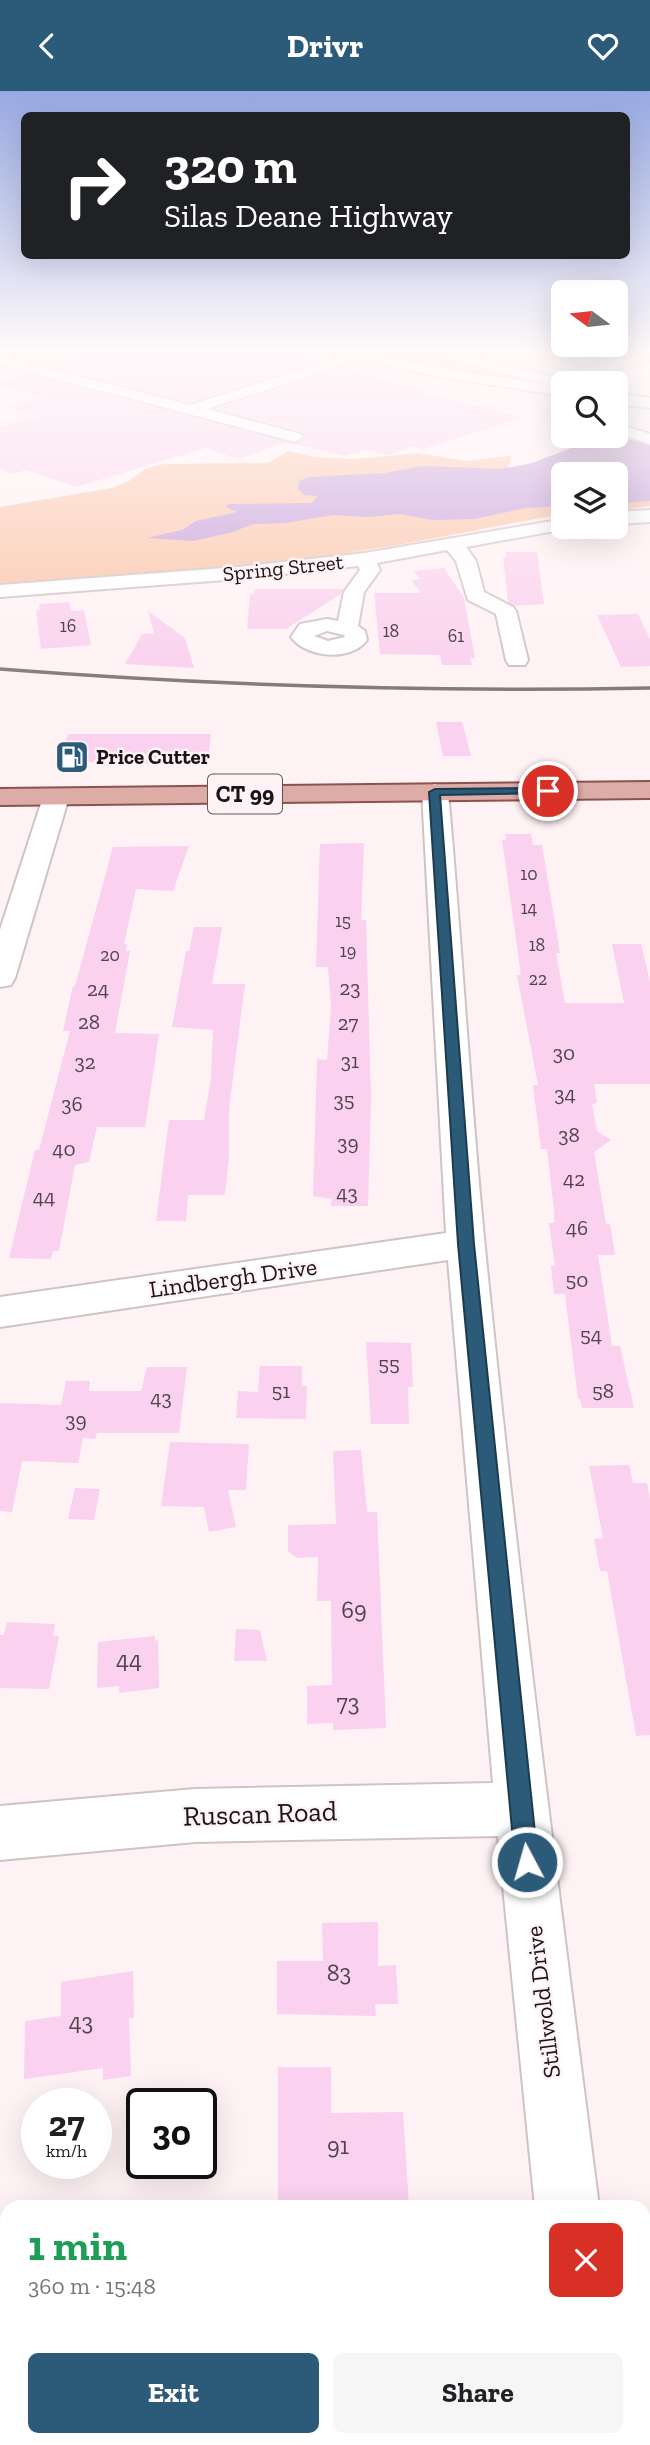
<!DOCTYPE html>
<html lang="en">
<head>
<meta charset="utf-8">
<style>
	:root { --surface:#fff; --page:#f6f6f6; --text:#202124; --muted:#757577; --accent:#2c5b7a }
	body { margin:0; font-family:"Zilla Slab",serif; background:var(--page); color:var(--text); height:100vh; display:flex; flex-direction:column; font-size:26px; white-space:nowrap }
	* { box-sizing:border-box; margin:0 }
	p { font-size:23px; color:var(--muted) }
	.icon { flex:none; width:38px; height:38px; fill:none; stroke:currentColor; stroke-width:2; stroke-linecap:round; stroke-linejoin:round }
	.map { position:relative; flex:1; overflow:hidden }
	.panel { position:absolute; left:0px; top:2109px; width:651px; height:247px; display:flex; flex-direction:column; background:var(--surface); border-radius:21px 21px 0 0; box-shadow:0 7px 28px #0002 }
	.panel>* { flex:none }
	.hud { position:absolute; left:21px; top:21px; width:609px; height:147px; border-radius:10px; box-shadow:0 7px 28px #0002; background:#202124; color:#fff; overflow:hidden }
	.needle { width:46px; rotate:285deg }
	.controls { position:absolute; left:551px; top:189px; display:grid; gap:14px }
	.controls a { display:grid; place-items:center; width:77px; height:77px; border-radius:10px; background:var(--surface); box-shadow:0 7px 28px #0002; font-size:35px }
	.speed { position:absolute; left:21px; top:1997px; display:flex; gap:14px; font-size:35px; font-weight:700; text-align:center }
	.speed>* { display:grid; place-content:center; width:91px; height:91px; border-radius:50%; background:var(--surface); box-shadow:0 7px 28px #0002; line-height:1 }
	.speed small { font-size:18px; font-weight:400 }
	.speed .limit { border:4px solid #111; border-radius:10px; background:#fff; color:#111 }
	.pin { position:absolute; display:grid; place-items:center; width:60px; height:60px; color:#fff; margin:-30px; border:4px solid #fff; border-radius:50%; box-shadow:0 2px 7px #0007 }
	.me { position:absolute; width:77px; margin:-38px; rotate:354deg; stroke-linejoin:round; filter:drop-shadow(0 0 5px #0008) }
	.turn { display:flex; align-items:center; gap:24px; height:147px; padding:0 28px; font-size:32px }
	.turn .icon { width:91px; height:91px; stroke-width:2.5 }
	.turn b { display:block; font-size:49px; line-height:60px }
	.round { display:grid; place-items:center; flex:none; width:74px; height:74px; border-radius:10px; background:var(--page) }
	.overview { display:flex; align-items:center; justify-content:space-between; height:119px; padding:0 28px }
	h1 { font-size:42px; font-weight:700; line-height:52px; color:#1e9e55 }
	.cta { display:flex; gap:14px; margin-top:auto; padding:14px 28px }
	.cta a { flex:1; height:80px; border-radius:10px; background:var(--accent); color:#fff; font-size:28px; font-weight:700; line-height:80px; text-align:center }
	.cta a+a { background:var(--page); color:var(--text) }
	header { display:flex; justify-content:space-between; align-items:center; height:91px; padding:0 28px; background:var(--accent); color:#fff; font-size:32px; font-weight:700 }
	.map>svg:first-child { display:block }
	.green { fill:#fbc3a5 }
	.water { fill:#c199d8 }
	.building { fill:#fad1ee }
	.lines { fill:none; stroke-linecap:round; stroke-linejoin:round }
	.minor-casing { stroke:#cfc3c5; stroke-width:4 }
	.tertiary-casing { stroke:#cfc3c5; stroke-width:4 }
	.primary-casing { stroke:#8a534e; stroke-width:4 }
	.minor { fill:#fff; fill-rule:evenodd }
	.tertiary { fill:#fff; fill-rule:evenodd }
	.primary { fill:#ddaca7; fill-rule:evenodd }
	.rail { stroke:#847b7d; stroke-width:3.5 }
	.route { fill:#2c5b7a; stroke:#1d3b4f; stroke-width:2 }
	.labels { text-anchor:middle; stroke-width:5; stroke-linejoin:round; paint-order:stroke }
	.far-number-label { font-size:18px; fill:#51434b }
	.far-street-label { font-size:21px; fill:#191415; stroke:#fff2f5 }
	.far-poi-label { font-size:21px; font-weight:bold; fill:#191415; stroke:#fff2f5; text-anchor:start }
	.number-label { font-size:21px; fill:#51434b }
	.shield { fill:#fff2f5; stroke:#5e5758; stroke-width:2 }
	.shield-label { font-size:23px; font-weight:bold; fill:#191415 }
	.street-label { font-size:24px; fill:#191415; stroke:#fff2f5 }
	.near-number-label { font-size:24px; fill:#51434b }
	.near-street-label { font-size:28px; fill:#191415; stroke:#fff2f5 }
</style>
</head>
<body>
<header><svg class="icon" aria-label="back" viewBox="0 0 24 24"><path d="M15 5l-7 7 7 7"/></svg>Drivr<svg class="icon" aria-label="heart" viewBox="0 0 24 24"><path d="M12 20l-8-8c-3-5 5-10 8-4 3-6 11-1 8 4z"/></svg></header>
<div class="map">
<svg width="650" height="2354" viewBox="0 0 650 2354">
	<rect width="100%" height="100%" fill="#fff2f5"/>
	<g class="green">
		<path d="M 351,261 L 426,261 L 547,290 L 550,294 L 521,292 Z"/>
		<path d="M 616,344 L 650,354 L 650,415 L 616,420 L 616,383 L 564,383 L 563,423 C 488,436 414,453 339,463 C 227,479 113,484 0,492 L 0,416 L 112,397 L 129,390 L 145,378 L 163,373 L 268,372 L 288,360 L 315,366 L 356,368 L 419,362 L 465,370 L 511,365 L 508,377 L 516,378 L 602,345 Z"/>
	</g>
	<path class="water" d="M 604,345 L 621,345 L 650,354 L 650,410 L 616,413 L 616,383 L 564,383 L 563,415 L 526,417 L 474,428 L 432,429 L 400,423 L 368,426 L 333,424 L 285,432 L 253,433 L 233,441 L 193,450 L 147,447 L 182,439 L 196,430 L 237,421 L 228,417 L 226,414 L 230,413 L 312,412 L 318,405 L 304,404 L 298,399 L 299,390 L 309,386 L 384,382 L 422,375 L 501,378 L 532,372 Z"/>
	<g class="building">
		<path d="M 104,261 L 273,261 L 318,270 L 190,311 L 53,276 Z"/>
		<path d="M 344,277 L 428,301 L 425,302 L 522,326 L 423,358 L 413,355 L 389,364 L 367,359 L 344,365 L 296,353 L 306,347 L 302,340 L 216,318 Z"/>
		<path d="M 28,283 L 286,351 L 239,368 L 209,359 L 209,356 L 76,396 L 26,379 L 12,383 L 0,377 L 0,336 L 38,325 L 8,316 L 45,306 L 0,294 L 0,291 Z"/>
		<path d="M 505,461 L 537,461 L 544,513 L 515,515 L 508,511 L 503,466 L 506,467 Z"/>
		<path d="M 444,477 L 464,507 L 475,567 L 470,567 L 472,574 L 442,574 L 440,564 L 380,563 L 374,502 L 421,502 L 411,489 L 420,488 L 414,480 Z"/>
		<path d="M 255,498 L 343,498 L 341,503 L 286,538 L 247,538 L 250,503 L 254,503 Z"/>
		<path d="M 69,511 L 71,520 L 84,519 L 91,554 L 41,558 L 36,519 L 40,519 L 39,513 Z"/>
		<path d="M 148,520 L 185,547 L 194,577 L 125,573 L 142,543 L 154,542 Z"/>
		<path d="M 638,523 L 650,548 L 650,575 L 621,576 L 597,524 Z"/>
		<path d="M 436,631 L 462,631 L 471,665 L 443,665 Z"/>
		<path d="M 69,643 L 211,643 L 208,670 L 170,673 L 88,671 L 85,678 L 56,679 L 62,654 L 64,654 Z"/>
		<path d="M 505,743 L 531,743 L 533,754 L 542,754 L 560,862 L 556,862 L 565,912 L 624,912 L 612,853 L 641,853 L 650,891 L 650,993 L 594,993 L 597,1011 L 592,1014 L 597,1040 L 611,1049 L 594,1061 L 606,1133 L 610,1133 L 615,1164 L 598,1164 L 612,1255 L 620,1255 L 634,1317 L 582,1317 L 580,1308 L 578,1308 L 565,1203 L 554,1203 L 551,1175 L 555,1175 L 549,1132 L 554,1132 L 554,1120 L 547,1058 L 541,1058 L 533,994 L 538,994 L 517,884 L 521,884 L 502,749 L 506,749 Z"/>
		<path d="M 364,752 L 361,829 L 366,829 L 371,1006 L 368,1115 L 331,1115 L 332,1108 L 313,1105 L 317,968 L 327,969 L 331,914 L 328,876 L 316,876 L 320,753 Z"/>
		<path d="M 189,755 L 173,800 L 136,798 L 124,853 L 127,853 L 126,860 L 130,860 L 115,942 L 159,943 L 145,1036 L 97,1036 L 89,1071 L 75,1074 L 59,1160 L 53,1160 L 51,1168 L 9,1167 L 35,1059 L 39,1059 L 70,940 L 63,940 L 73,895 L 75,895 L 113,756 Z"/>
		<path d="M 194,836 L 222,836 L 212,893 L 245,893 L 229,1018 L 229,1067 L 225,1104 L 188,1104 L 186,1130 L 156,1130 L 169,1029 L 204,1029 L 211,987 L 213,939 L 172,936 L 186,860 L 189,860 Z"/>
		<path d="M 366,1251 L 411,1252 L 413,1296 L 408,1296 L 409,1333 L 371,1333 Z"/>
		<path d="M 260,1275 L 302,1275 L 302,1295 L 307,1295 L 306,1328 L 236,1327 L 238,1300 L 258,1301 Z"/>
		<path d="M 147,1276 L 187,1276 L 179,1342 L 97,1342 L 95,1348 L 83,1347 L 78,1372 L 22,1370 L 12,1421 L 0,1420 L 0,1312 L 61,1314 L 66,1290 L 90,1290 L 89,1300 L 141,1300 Z"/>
		<path d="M 170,1351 L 249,1353 L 246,1399 L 228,1399 L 236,1436 L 209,1441 L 204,1416 L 161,1415 Z"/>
		<path d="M 361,1359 L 367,1421 L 377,1421 L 386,1637 L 333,1639 L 333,1632 L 307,1633 L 307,1595 L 332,1594 L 331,1510 L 317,1510 L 318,1466 L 297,1467 L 288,1460 L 288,1434 L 336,1433 L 333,1360 Z"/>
		<path d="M 629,1374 L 633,1392 L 647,1392 L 650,1410 L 650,1644 L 636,1645 L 607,1480 L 600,1480 L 594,1448 L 603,1447 L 589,1375 Z"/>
		<path d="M 75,1397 L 100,1398 L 94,1429 L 68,1428 Z"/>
		<path d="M 7,1531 L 55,1533 L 53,1545 L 59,1545 L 49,1598 L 0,1597 L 0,1544 L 4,1544 Z"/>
		<path d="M 236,1538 L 260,1539 L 267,1570 L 234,1570 Z"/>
		<path d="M 155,1545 L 155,1550 L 158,1549 L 159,1597 L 119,1602 L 119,1595 L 97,1597 L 98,1551 Z"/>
		<path d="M 378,1831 L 378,1875 L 396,1874 L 398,1913 L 375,1913 L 376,1925 L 277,1923 L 277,1870 L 323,1870 L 322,1832 Z"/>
		<path d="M 133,1880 L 134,1927 L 129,1927 L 131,1985 L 103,1989 L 103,1977 L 24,1988 L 25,1930 L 61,1925 L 61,1891 Z"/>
		<path d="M 278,1976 L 331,1976 L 331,2022 L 403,2021 L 409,2114 L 278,2116 Z"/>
	</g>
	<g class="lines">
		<g class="minor-casing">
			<g id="minor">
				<path d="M 430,261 L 455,261 L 551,285 L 648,261 L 650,269 L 566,290 L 564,297 L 552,303 L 545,299 L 549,294 Z"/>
				<path d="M 352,262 L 362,262 L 364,265 L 362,268 L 207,318 L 301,343 L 303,346 L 295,351 L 0,273 L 0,265 L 190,314 Z"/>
				<path d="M 616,332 L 650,343 L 650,353 L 616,342 Z"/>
				<path d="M 650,419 L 650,431 L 616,433 L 616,421 Z"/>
				<path d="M 564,428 L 564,436 L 571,437 L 466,456 L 476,470 L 484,501 L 513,516 L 516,520 L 528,569 L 525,574 L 509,574 L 506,569 L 496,523 L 468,509 L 456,470 L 447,459 L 377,472 L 380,479 L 364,501 L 358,535 L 365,540 L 367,549 C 351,571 306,567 291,546 L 300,533 L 327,528 L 338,530 L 344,501 L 360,479 L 358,475 L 238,488 L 0,506 L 0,494 L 238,476 L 365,462 ZM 327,540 L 344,544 L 345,546 L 328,550 L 314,545 Z"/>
				<path d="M 435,693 L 444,696 L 448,701 C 462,853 470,1006 485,1157 C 517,1477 558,1797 599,2116 L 535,2116 L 498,1745 L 195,1751 L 0,1769 L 0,1715 L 195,1698 L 493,1692 L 448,1169 L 0,1236 L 0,1206 L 446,1142 L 422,701 L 426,696 Z"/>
				<path d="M 56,698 L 65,701 L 69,706 L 15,887 L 11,894 L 0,896 L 0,839 L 43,706 L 47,701 Z"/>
				<path d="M 558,2348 L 628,2348 L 629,2354 L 559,2354 Z"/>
			</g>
		</g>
		<g class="tertiary-casing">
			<g id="tertiary">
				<path d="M 333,261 L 362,261 L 448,279 L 564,296 L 564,305 L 448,287 L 340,265 Z"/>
				<path d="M 616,303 L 650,307 L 650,317 L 616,313 Z"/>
			</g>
		</g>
		<g class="primary-casing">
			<path id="primary" d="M 650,691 L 650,707 L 0,714 L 0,698 Z"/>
		</g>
		<use href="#minor" class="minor"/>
		<use href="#tertiary" class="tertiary"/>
		<use href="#primary" class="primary"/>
		<path class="rail" d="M 0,578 C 217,595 433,601 650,597"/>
	</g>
	<linearGradient id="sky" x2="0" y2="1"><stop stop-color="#98a9e2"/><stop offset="0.44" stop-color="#fff9fa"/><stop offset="1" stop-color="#fff9fa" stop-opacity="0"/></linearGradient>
	<rect width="650" height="591" fill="url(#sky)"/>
	<path class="route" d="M 548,697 L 554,700 L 552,702 L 440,704 L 474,1153 L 538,1771 L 535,1779 L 527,1782 L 519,1779 L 515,1771 L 458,1153 L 429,701 L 435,698 Z"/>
	<defs>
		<g id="fuel-square" transform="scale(1.75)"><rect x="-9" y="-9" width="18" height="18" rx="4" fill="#2c5b7a" stroke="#fff2f5"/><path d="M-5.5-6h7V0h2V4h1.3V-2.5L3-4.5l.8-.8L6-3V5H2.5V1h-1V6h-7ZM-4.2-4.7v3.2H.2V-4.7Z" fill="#fff"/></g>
	</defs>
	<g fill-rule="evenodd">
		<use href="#fuel-square" x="72" y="666"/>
	</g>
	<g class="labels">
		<g class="far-number-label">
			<text x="68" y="541">16</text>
			<text x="391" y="546">18</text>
			<text x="456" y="551">61</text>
			<text x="529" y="789">10</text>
			<text x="529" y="823">14</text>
			<text x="343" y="836">15</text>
			<text x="537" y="860">18</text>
			<text x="348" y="866">19</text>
			<text x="110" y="870">20</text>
			<text x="538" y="894">22</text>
		</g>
		<g class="far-street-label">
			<text transform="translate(283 477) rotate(-6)" y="7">Spring Street</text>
		</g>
		<g class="far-poi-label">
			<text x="96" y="673">Price Cutter</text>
		</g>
		<g class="number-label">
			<text x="350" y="904">23</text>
			<text x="98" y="905">24</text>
			<text x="89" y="938">28</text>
			<text x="348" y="939">27</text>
			<text x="564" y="969">30</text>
			<text x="350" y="977">31</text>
			<text x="85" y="978">32</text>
			<text x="565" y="1010">34</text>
			<text x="344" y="1016">35</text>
			<text x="72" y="1020">36</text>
			<text x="569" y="1051">38</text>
			<text x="348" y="1059">39</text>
			<text x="64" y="1065">40</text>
			<text x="574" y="1095">42</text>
			<text x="347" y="1109">43</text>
			<text x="44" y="1113">44</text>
			<text x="577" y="1144">46</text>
			<text x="577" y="1196">50</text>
			<text x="591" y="1251">54</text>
			<text x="389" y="1280">55</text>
			<text x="281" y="1307">51</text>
			<text x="603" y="1307">58</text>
			<text x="161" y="1314">43</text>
			<text x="76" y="1336">39</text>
		</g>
		<rect class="shield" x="208" y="683.5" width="74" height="39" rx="5"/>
		<g class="shield-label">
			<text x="245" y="711">CT 99</text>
		</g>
		<g class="street-label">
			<text transform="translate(233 1187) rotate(-8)" y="8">Lindbergh Drive</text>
			<text transform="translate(543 1911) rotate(-97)" y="8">Stillwold Drive</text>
		</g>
		<g class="near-number-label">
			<text x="354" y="1527">69</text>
			<text x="129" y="1577">44</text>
			<text x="348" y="1620">73</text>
			<text x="339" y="1890">83</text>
			<text x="81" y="1939">43</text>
			<text x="338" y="2063">91</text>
		</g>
		<g class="near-street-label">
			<text transform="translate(260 1722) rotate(-2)" y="10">Ruscan Road</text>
		</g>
	</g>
</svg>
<div class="controls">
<a><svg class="needle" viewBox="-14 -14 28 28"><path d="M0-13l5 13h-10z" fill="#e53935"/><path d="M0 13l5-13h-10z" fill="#757577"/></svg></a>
<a><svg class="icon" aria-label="search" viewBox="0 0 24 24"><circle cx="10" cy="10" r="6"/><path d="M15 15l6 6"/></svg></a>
<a><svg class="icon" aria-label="layers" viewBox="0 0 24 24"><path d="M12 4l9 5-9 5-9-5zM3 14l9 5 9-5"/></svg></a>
</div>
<div class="speed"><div>27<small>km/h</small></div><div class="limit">30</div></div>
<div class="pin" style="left:548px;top:700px;background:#d93025"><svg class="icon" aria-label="arrive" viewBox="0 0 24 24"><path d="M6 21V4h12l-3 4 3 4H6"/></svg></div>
<svg class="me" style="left:527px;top:1771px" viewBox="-20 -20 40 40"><circle r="17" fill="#2c5b7a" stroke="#fff" stroke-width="3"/><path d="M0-11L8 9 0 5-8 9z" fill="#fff"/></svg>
<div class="hud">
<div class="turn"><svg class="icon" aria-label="right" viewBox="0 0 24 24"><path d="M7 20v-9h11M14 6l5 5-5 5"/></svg><div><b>320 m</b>Silas Deane Highway</div></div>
</div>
<section class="panel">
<div class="overview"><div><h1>1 min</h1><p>360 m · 15:48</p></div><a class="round" style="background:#d93025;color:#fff"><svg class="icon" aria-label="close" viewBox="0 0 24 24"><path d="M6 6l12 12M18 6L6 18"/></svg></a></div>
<div class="cta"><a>Exit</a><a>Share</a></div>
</section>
</div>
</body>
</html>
